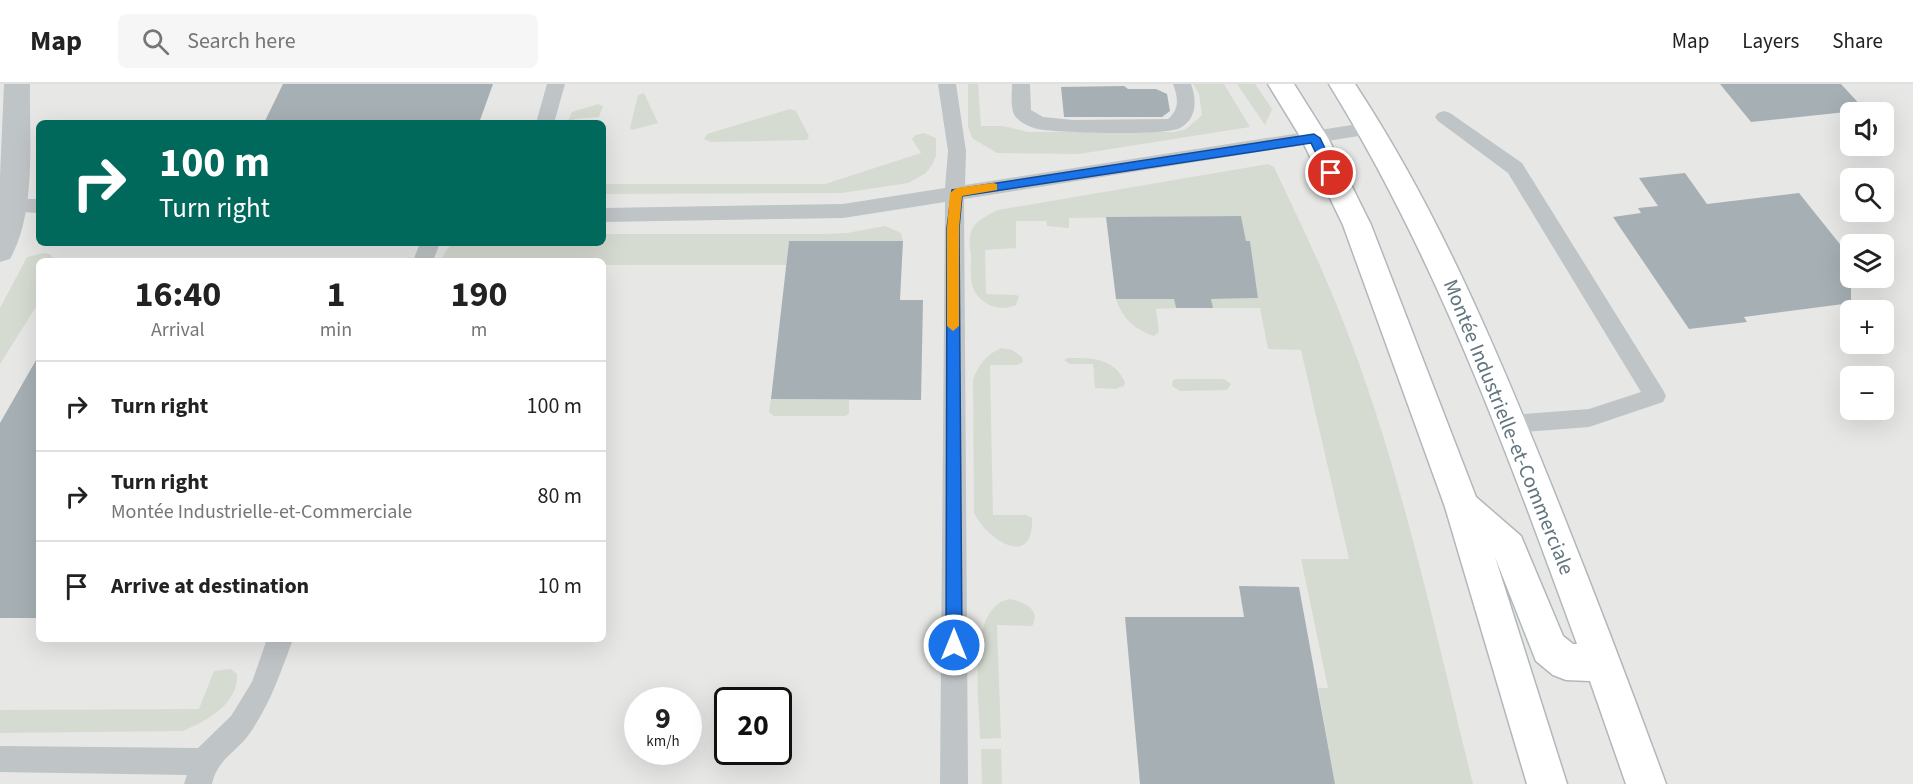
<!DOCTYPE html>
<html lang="en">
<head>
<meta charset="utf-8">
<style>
	:root { --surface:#fff; --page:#f6f6f6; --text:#222; --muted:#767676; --line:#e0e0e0 }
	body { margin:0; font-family:"Source Sans 3",sans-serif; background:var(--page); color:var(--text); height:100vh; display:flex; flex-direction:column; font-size:22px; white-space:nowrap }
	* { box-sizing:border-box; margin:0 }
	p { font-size:20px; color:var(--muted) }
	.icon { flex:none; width:33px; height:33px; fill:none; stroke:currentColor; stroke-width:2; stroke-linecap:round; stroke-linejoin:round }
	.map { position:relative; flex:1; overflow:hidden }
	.sheet { position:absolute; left:36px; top:174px; width:570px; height:384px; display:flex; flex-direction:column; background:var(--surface); border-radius:9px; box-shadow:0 6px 24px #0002 }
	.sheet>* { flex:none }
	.hud { position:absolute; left:36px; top:36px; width:570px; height:126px; border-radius:9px; box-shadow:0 6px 24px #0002; background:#00695c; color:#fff; overflow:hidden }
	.controls { position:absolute; left:1840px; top:18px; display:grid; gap:12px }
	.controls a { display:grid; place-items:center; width:54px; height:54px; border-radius:9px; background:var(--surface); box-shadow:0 6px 24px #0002; font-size:30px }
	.speed { position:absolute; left:624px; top:603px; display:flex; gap:12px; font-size:30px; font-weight:700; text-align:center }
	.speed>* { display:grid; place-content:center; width:78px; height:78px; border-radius:50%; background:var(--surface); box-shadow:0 6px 24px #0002; line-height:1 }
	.speed small { font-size:15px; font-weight:400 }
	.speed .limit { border:3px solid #111; border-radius:9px; background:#fff; color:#111 }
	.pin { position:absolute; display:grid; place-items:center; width:51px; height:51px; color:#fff; margin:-26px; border:3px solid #fff; border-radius:50%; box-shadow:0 2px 6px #0007 }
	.me { position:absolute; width:66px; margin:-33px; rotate:0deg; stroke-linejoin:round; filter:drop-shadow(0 0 4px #0008) }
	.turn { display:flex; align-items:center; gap:21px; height:126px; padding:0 24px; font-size:27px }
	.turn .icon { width:78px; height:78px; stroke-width:2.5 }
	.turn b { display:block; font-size:42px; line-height:51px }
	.eta { display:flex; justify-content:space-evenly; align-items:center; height:102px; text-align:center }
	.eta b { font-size:36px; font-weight:700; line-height:42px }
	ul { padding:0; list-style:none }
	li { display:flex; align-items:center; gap:18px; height:90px; padding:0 24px; border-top:2px solid var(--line) }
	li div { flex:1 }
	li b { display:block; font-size:22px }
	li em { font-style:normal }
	header { display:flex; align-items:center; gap:36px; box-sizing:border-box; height:84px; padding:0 30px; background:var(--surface); border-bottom:2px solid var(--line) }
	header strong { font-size:28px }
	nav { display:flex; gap:33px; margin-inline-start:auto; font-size:21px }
	.search { width:420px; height:54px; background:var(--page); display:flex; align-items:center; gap:15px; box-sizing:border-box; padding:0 21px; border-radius:9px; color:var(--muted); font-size:22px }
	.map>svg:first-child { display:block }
	.built { fill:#e7e7e6; fill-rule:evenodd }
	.green { fill:#d6dbd2 }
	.building { fill:#a6b0b4 }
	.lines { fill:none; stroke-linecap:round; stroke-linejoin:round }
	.secondary-casing { stroke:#b1b8bb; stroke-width:3 }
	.service { fill:#bfc4c7; fill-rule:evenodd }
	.tertiary { fill:#bfc4c7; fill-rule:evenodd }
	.secondary { fill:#fff; fill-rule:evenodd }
	.route { fill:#1a73e8; stroke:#114b97; stroke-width:1.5 }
	.slow { fill:#f59e0b }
	.labels { text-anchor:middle; stroke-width:6; stroke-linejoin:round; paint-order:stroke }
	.street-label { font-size:21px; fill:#61757e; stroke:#fff }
</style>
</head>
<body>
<header>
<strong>Map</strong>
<div class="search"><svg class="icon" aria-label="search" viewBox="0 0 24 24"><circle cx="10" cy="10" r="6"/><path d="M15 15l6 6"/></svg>Search here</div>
<nav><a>Map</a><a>Layers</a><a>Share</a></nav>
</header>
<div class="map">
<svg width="1913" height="700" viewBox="0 0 1913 700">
	<rect width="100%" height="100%" fill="#f6f6f3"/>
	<path class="built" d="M 0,0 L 1913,0 L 1913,700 L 0,700 ZM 1851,28 L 1884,28 L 1884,62 L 1851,62 ZM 39,39 L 603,39 L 603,159 L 39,159 ZM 1851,94 L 1884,94 L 1884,128 L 1851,128 ZM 1851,160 L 1884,160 L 1884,194 L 1851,194 ZM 39,177 L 603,177 L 603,555 L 39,555 ZM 1851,226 L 1884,226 L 1884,260 L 1851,260 ZM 1851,292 L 1884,292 L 1884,326 L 1851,326 ZM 638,616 L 688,616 L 688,668 L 638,668 ZM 728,616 L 778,616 L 778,668 L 728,668 Z"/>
	<g class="green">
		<path d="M 968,0 L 978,0 L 981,42 L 1003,42 L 1028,48 L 1174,48 L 1186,45 L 1202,31 L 1199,10 L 1193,0 L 1224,0 L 1250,43 L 1079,70 L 997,69 L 972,54 L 968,42 Z"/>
		<path d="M 1237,0 L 1255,0 L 1272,25 L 1265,41 Z"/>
		<path d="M 644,9 L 658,39 L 632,46 L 630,44 L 638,11 Z"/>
		<path d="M 598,20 L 603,22 L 599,33 L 574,35 L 573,39 L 567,39 L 572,28 Z"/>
		<path d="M 790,25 L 796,27 L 809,52 L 807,56 L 711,58 L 704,55 L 707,50 Z"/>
		<path d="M 924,49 L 936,54 L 936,72 L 932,81 L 926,89 L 908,99 L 842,109 L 603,110 L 603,100 L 825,100 L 921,69 L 912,55 L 915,51 Z"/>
		<path d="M 1268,80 L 1274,83 C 1297,132 1321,181 1341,232 C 1401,382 1434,544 1473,700 L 1335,700 L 1318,604 L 1328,604 L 1301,475 L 1349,475 L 1301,266 L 1268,265 L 1260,224 L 1213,224 L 1211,215 L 1258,214 L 1250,157 L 1246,157 L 1241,132 L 1069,134 L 1069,144 L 1047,142 L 1046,137 L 1016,137 L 1016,164 L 985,166 L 986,210 L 1015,211 L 1019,212 L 1016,221 C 999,229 978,220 972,201 C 970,192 971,181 971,173 C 970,165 968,153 972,145 C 977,136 989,130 998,126 Z"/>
		<path d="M 885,142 L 901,149 L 903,157 L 789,157 L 786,181 L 603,181 L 603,177 L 441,177 L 447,165 L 454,159 L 603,159 L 603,150 L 824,150 L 847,149 Z"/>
		<path d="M 44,169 L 50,170 L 55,177 L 39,177 L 39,218 L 0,280 L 0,224 L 27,173 Z"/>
		<path d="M 1116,215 L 1174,215 L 1176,224 L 1156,225 L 1159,248 L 1154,252 C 1135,246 1122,234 1116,215 Z"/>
		<path d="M 1001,264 L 1012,266 L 1022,273 L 1023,278 L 1017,281 L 990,281 L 993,431 L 1026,431 L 1032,434 C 1034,486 987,456 974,429 L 973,296 C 978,281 986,271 1001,264 Z"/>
		<path d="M 1068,274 C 1092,274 1113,273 1125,298 L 1124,302 L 1115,305 L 1095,304 L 1093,280 L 1070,280 L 1064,276 Z"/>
		<path d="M 1176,295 L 1224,295 L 1231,300 L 1227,306 L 1180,307 L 1172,302 L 1173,296 Z"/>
		<path d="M 771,315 L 849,316 L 849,329 L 846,332 L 774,332 L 769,328 Z"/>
		<path d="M 1010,515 C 1023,518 1042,525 1032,542 L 997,541 L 1001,654 L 980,655 C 980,622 965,522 1010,515 Z"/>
		<path d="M 231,585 L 237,590 C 239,619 207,637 183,647 L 0,649 L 0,626 L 199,625 L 214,587 Z"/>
		<path d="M 981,665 L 1001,665 L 1002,700 L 982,700 Z"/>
	</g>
	<g class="building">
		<path d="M 283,0 L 493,0 L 479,39 L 264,39 Z"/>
		<path d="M 1720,0 L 1841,0 L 1865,26 L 1751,38 Z"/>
		<path d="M 1124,2 L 1128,5 L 1156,5 L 1167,10 L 1170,27 L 1162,33 L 1064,33 L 1061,3 Z"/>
		<path d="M 1685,89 L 1707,120 L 1799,109 L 1851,174 L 1851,219 L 1744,233 L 1747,238 L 1689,245 L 1613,133 L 1641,129 L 1638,124 L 1658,122 L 1639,94 Z"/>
		<path d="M 1241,132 L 1246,157 L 1250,157 L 1258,214 L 1211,215 L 1213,224 L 1176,224 L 1174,215 L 1116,215 L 1106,133 Z"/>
		<path d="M 789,157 L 903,157 L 900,216 L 923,216 L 921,316 L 771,315 Z"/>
		<path d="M 39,271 L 39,534 L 0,534 L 0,339 Z"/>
		<path d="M 1239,502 L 1299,503 L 1335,700 L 1140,700 L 1125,533 L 1244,533 Z"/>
	</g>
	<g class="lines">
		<g class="secondary-casing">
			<path id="secondary" d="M 1268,0 L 1294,0 L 1328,54 L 1371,141 L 1476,413 L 1521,452 L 1563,552 L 1573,560 L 1577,560 C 1507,368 1437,175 1329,0 L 1355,0 C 1434,120 1490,250 1544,383 C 1587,489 1627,593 1666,700 L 1626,700 L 1590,597 L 1566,596 L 1553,591 L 1536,577 L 1495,473 L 1567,700 L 1527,700 L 1445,423 L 1343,141 L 1301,54 Z"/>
		</g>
		<g class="service">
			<path d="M 547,0 L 565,0 L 554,39 L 536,39 Z"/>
			<path d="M 938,0 L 956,0 L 966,67 L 965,101 L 1371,38 L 1377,40 L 1380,44 L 1377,48 L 1371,50 L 964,115 L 968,700 L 940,700 L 945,118 L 843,134 L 603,138 L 603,124 L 843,120 L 945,104 L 948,67 Z"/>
			<path d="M 1012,0 L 1030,0 L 1031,26 L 1043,33 L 1073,36 L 1168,35 C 1180,25 1178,13 1173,0 L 1191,0 C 1197,16 1197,35 1180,44 C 1167,52 1057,49 1038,45 C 1031,44 1019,38 1015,32 C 1010,25 1012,8 1012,0 Z"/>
			<path d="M 1444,27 L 1450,29 L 1522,79 L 1663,306 L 1666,312 L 1663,318 L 1589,343 L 1510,349 L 1502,347 L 1499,340 L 1502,333 L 1510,331 L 1589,325 L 1641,308 L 1508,89 L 1438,37 L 1435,33 L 1438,29 Z"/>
			<path d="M 13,115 L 39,115 L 39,129 L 6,127 L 3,122 L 6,117 Z"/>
			<path d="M 420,159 L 440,159 L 433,177 L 413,177 Z"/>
			<path d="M 267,555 L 293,555 C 281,588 270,620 250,649 C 236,669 218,674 212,700 L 184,700 L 187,691 L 0,688 L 0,662 L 198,664 L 231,632 L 252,598 Z"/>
		</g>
		<path class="tertiary" d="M 4,0 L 30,0 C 29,54 37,127 10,175 L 0,178 L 0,93 Z"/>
		<use href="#secondary" class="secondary"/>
	</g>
	<path class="route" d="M 1314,50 L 1320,54 L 1337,89 L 1335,92 L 1327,92 L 1311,59 L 962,112 L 959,144 L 962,561 L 959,566 L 954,568 L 948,566 L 946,561 L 947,144 L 952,106 Z"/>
	<path class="slow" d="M 993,99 L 997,100 L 997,106 L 962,112 L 959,144 L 959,242 L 953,247 L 947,242 L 947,144 L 950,109 L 956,104 Z"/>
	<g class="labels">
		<g class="street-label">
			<text transform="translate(1509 343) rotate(68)" y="7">Montée Industrielle-et-Commerciale</text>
		</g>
	</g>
</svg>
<div class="controls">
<a><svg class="icon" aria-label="sound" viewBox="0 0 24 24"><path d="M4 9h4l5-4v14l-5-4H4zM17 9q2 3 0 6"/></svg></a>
<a><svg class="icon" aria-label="search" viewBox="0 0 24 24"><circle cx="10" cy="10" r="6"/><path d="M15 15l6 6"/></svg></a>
<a><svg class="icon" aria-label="layers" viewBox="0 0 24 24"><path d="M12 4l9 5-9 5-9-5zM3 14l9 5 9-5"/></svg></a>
<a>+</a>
<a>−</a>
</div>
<div class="speed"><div>9<small>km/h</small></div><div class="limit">20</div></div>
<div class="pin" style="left:1331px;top:89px;background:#d93025"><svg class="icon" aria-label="arrive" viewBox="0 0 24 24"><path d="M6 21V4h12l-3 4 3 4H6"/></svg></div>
<svg class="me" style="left:954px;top:561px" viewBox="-20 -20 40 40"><circle r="17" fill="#1a73e8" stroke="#fff" stroke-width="3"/><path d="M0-11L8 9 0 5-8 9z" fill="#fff"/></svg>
<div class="hud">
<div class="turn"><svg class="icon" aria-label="right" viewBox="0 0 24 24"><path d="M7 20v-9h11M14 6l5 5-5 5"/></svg><div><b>100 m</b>Turn right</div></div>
</div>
<section class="sheet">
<div class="eta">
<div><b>16:40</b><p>Arrival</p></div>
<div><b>1</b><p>min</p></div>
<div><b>190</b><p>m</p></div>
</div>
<ul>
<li><svg class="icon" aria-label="right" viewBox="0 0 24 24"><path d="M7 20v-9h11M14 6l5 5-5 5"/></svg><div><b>Turn right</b></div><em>100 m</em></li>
<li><svg class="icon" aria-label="right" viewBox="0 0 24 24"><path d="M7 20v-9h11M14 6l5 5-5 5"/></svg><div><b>Turn right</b><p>Montée Industrielle-et-Commerciale</p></div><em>80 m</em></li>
<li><svg class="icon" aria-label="arrive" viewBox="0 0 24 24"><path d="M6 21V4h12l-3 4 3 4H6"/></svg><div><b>Arrive at destination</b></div><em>10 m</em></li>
</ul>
</section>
</div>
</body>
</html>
